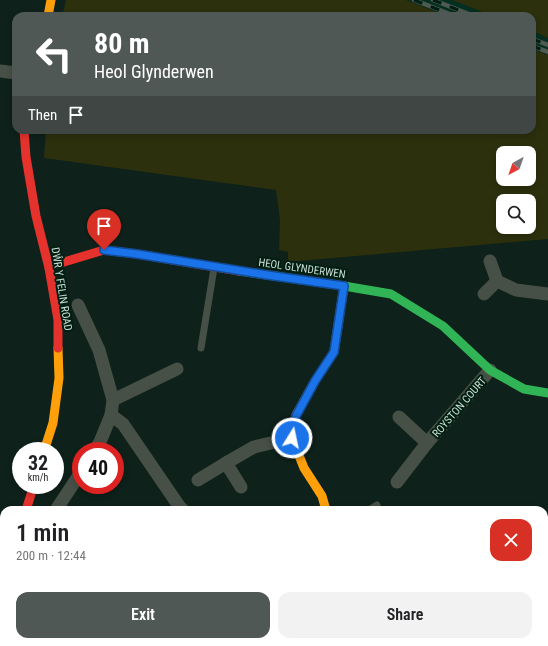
<!DOCTYPE html>
<html lang="en">
<head>
<meta charset="utf-8">
<style>
	:root { --surface:#fff; --page:#f2f2f2; --text:#202124; --muted:#757577; --accent:#505856 }
	body { margin:0; font-family:"Roboto Condensed",sans-serif; background:var(--page); color:var(--text); height:100vh; display:flex; flex-direction:column; font-size:15px; white-space:nowrap }
	* { box-sizing:border-box; margin:0 }
	p { font-size:13px; color:var(--muted) }
	.icon { flex:none; width:22px; height:22px; fill:none; stroke:currentColor; stroke-width:2; stroke-linecap:round; stroke-linejoin:round }
	.map { position:relative; flex:1; overflow:hidden }
	.drawer { position:absolute; left:0px; top:506px; width:548px; height:140px; display:flex; flex-direction:column; background:var(--surface); border-radius:12px 12px 0 0; box-shadow:0 2px 6px #0003 }
	.drawer>* { flex:none }
	.hud { position:absolute; left:12px; top:12px; width:524px; height:122px; border-radius:12px; box-shadow:0 2px 6px #0003; background:#505856; color:#fff; overflow:hidden }
	.needle { width:26px; rotate:220deg }
	.tools { position:absolute; left:496px; top:146px; display:grid; gap:8px }
	.tools a { display:grid; place-items:center; width:40px; height:40px; border-radius:8px; background:var(--surface); box-shadow:0 2px 6px #0003; font-size:20px }
	.speed { position:absolute; left:12px; top:442px; display:flex; gap:8px; font-size:20px; font-weight:700; text-align:center }
	.speed>* { display:grid; place-content:center; width:52px; height:52px; border-radius:50%; background:var(--surface); box-shadow:0 2px 6px #0003; line-height:1 }
	.speed small { font-size:10px; font-weight:400 }
	.speed .limit { border:6px solid #d22; background:#fff; color:#111 }
	.pin { position:absolute; display:grid; place-items:center; width:34px; height:34px; color:#fff; margin:-41px -17px; border-radius:50% 50% 50% 0; rotate:-45deg; box-shadow:0 0 4px #0007 }
	.pin .icon { rotate:45deg }
	.me { position:absolute; width:44px; margin:-22px; rotate:10deg; stroke-linejoin:round; filter:drop-shadow(0 0 3px #0008) }
	.turn { display:flex; align-items:center; gap:14px; height:84px; padding:0 16px; font-size:18px }
	.turn .icon { width:52px; height:52px; stroke-width:2.5 }
	.turn b { display:block; font-size:28px; line-height:34px }
	.then { display:flex; align-items:center; height:38px; padding:0 16px; background:#0003; gap:8px; font-size:15px }
	.round { display:grid; place-items:center; flex:none; width:42px; height:42px; border-radius:12px; background:var(--page) }
	.head { display:flex; align-items:center; justify-content:space-between; height:68px; padding:0 16px }
	h1 { font-size:24px; font-weight:600; line-height:30px }
	.button { display:flex; gap:8px; margin-top:auto; padding:8px 16px }
	.button a { flex:1; height:46px; border-radius:12px; background:var(--accent); color:#fff; font-size:16px; font-weight:600; line-height:46px; text-align:center }
	.button a+a { background:var(--page); color:var(--text) }
	.map>svg:first-child { display:block }
	.built { fill:#052f20 }
	.green { fill:#2c300d; fill-rule:evenodd }
	.lines { fill:none; stroke-linecap:round; stroke-linejoin:round }
	.lane { stroke:#475046; stroke-width:7 }
	.street { stroke:#475046; stroke-width:13 }
	.fast { stroke:#30b455; stroke-width:9 }
	.slow { stroke:#ff9f0a; stroke-width:9 }
	.jam { stroke:#e5322d; stroke-width:9 }
	.rail-casing { stroke:#4f5a53; stroke-width:4.5 }
	.rail { stroke:#001f12; stroke-width:3; stroke-dasharray:9; stroke-linecap:butt }
	.route-casing { stroke:#114b97; stroke-width:10 }
	.route { stroke:#1a73e8; stroke-width:7 }
	.labels { text-anchor:middle; stroke-width:4; stroke-linejoin:round; paint-order:stroke }
	.street-label { font-size:11px; fill:#ccded5; stroke:#001f12 }
</style>
</head>
<body>
<div class="map">
<svg width="548" height="646" viewBox="0 0 548 646">
	<rect width="100%" height="100%" fill="#0e211a"/>
	<g class="built">
		<path d="M 406,0 L 452,0 L 493,16 L 447,16 Z"/>
		<path d="M 532,31 L 548,38 L 548,55 L 532,49 Z"/>
	</g>
	<g class="green">
		<path d="M 66,0 L 406,0 L 447,16 L 62,16 Z"/>
		<path d="M 452,0 L 548,0 L 548,38 L 532,31 L 532,16 L 493,16 Z"/>
		<path d="M 532,49 L 548,55 L 548,239 L 288,262 L 288,252 L 279,250 L 280,220 L 276,190 L 44,158 L 46,130 L 532,130 ZM 503,153 L 529,153 L 529,179 L 503,179 ZM 503,201 L 529,201 L 529,227 L 503,227 Z"/>
	</g>
	<g class="lines">
		<g class="lane">
			<path d="M 201,348 L 214,268"/>
			<path d="M 369,510 L 377,505"/>
			<path d="M 452,646 L 455,642"/>
		</g>
		<g class="street">
			<path d="M 0,71 L 16,73"/>
			<path d="M 490,261 L 497,281 L 516,290 L 548,294"/>
			<path d="M 484,294 L 497,281"/>
			<path d="M 78,305 L 99,350 L 113,400 L 111,415 L 100,442 L 94,451"/>
			<path d="M 113,400 L 177,369"/>
			<path d="M 111,415 L 123,424 L 179,506 L 183,510"/>
			<path d="M 399,417 L 427,443"/>
			<path d="M 226,463 L 241,487"/>
			<path d="M 198,480 L 226,463 L 254,447 L 292,438"/>
			<path d="M 397,482 L 427,443 L 490,370"/>
			<path d="M 56,510 L 81,472"/>
			<path d="M 187,642 L 190,643 L 192,642"/>
			<path d="M 436,642 L 446,646"/>
		</g>
		<path class="fast" d="M 239,271 L 344,286 L 391,294 L 443,326 L 490,370 L 524,389 L 548,393"/>
		<g class="slow">
			<path d="M 48,16 L 51,0"/>
			<path d="M 44,451 L 53,423 L 59,378 L 58,348"/>
			<path d="M 326,510 L 322,496 L 304,468 L 292,438 L 296,415 L 315,381 L 334,352 L 344,286"/>
		</g>
		<g class="jam">
			<path d="M 24,130 L 26,157 L 36,216 L 49,268 L 58,320 L 58,348"/>
			<path d="M 49,268 L 54,265 L 104,250 L 137,254 L 239,271"/>
			<path d="M 26,510 L 34,485"/>
			<path d="M 0,590 L 4,578"/>
		</g>
		<g class="rail-casing">
			<g id="rail">
				<path d="M 414,0 L 455,16"/>
				<path d="M 433,0 L 474,16"/>
				<path d="M 532,39 L 548,45"/>
				<path d="M 532,46 L 548,52"/>
			</g>
		</g>
		<use href="#rail" class="rail"/>
	</g>
	<g class="lines">
		<g class="route-casing">
			<path id="route" d="M 104,250 L 137,254 L 267,275 L 344,286 L 334,352 L 315,381 L 296,416 L 292,438"/>
		</g>
		<use href="#route" class="route"/>
	</g>
	<g class="labels">
		<g class="street-label">
			<text transform="translate(302 268) rotate(8)" y="4">HEOL GLYNDERWEN</text>
			<text transform="translate(62 289) rotate(81)" y="4">DŴR Y FELIN ROAD</text>
			<text transform="translate(459 407) rotate(-49)" y="4">ROYSTON COURT</text>
		</g>
	</g>
</svg>
<div class="tools">
<a><svg class="needle" viewBox="-14 -14 28 28"><path d="M0-13l5 13h-10z" fill="#e53935"/><path d="M0 13l5-13h-10z" fill="#757577"/></svg></a>
<a><svg class="icon" aria-label="search" viewBox="0 0 24 24"><circle cx="10" cy="10" r="6"/><path d="M15 15l6 6"/></svg></a>
</div>
<div class="speed"><div>32<small>km/h</small></div><div class="limit">40</div></div>
<div class="pin" style="left:104px;top:250px;background:#d93025"><svg class="icon" aria-label="arrive" viewBox="0 0 24 24"><path d="M6 21V4h12l-3 4 3 4H6"/></svg></div>
<svg class="me" style="left:292px;top:438px" viewBox="-20 -20 40 40"><circle r="17" fill="#1a73e8" stroke="#fff" stroke-width="3"/><path d="M0-11L8 9 0 5-8 9z" fill="#fff"/></svg>
<div class="hud">
<div class="turn"><svg class="icon" aria-label="left" viewBox="0 0 24 24"><path d="M17 20v-9H6M10 6l-5 5 5 5"/></svg><div><b>80 m</b>Heol Glynderwen</div></div>
<div class="then">Then<svg class="icon" aria-label="arrive" viewBox="0 0 24 24"><path d="M6 21V4h12l-3 4 3 4H6"/></svg></div>
</div>
<section class="drawer">
<div class="head"><div><h1>1 min</h1><p>200 m · 12:44</p></div><a class="round" style="background:#d93025;color:#fff"><svg class="icon" aria-label="close" viewBox="0 0 24 24"><path d="M6 6l12 12M18 6L6 18"/></svg></a></div>
<div class="button"><a>Exit</a><a>Share</a></div>
</section>
</div>
</body>
</html>
